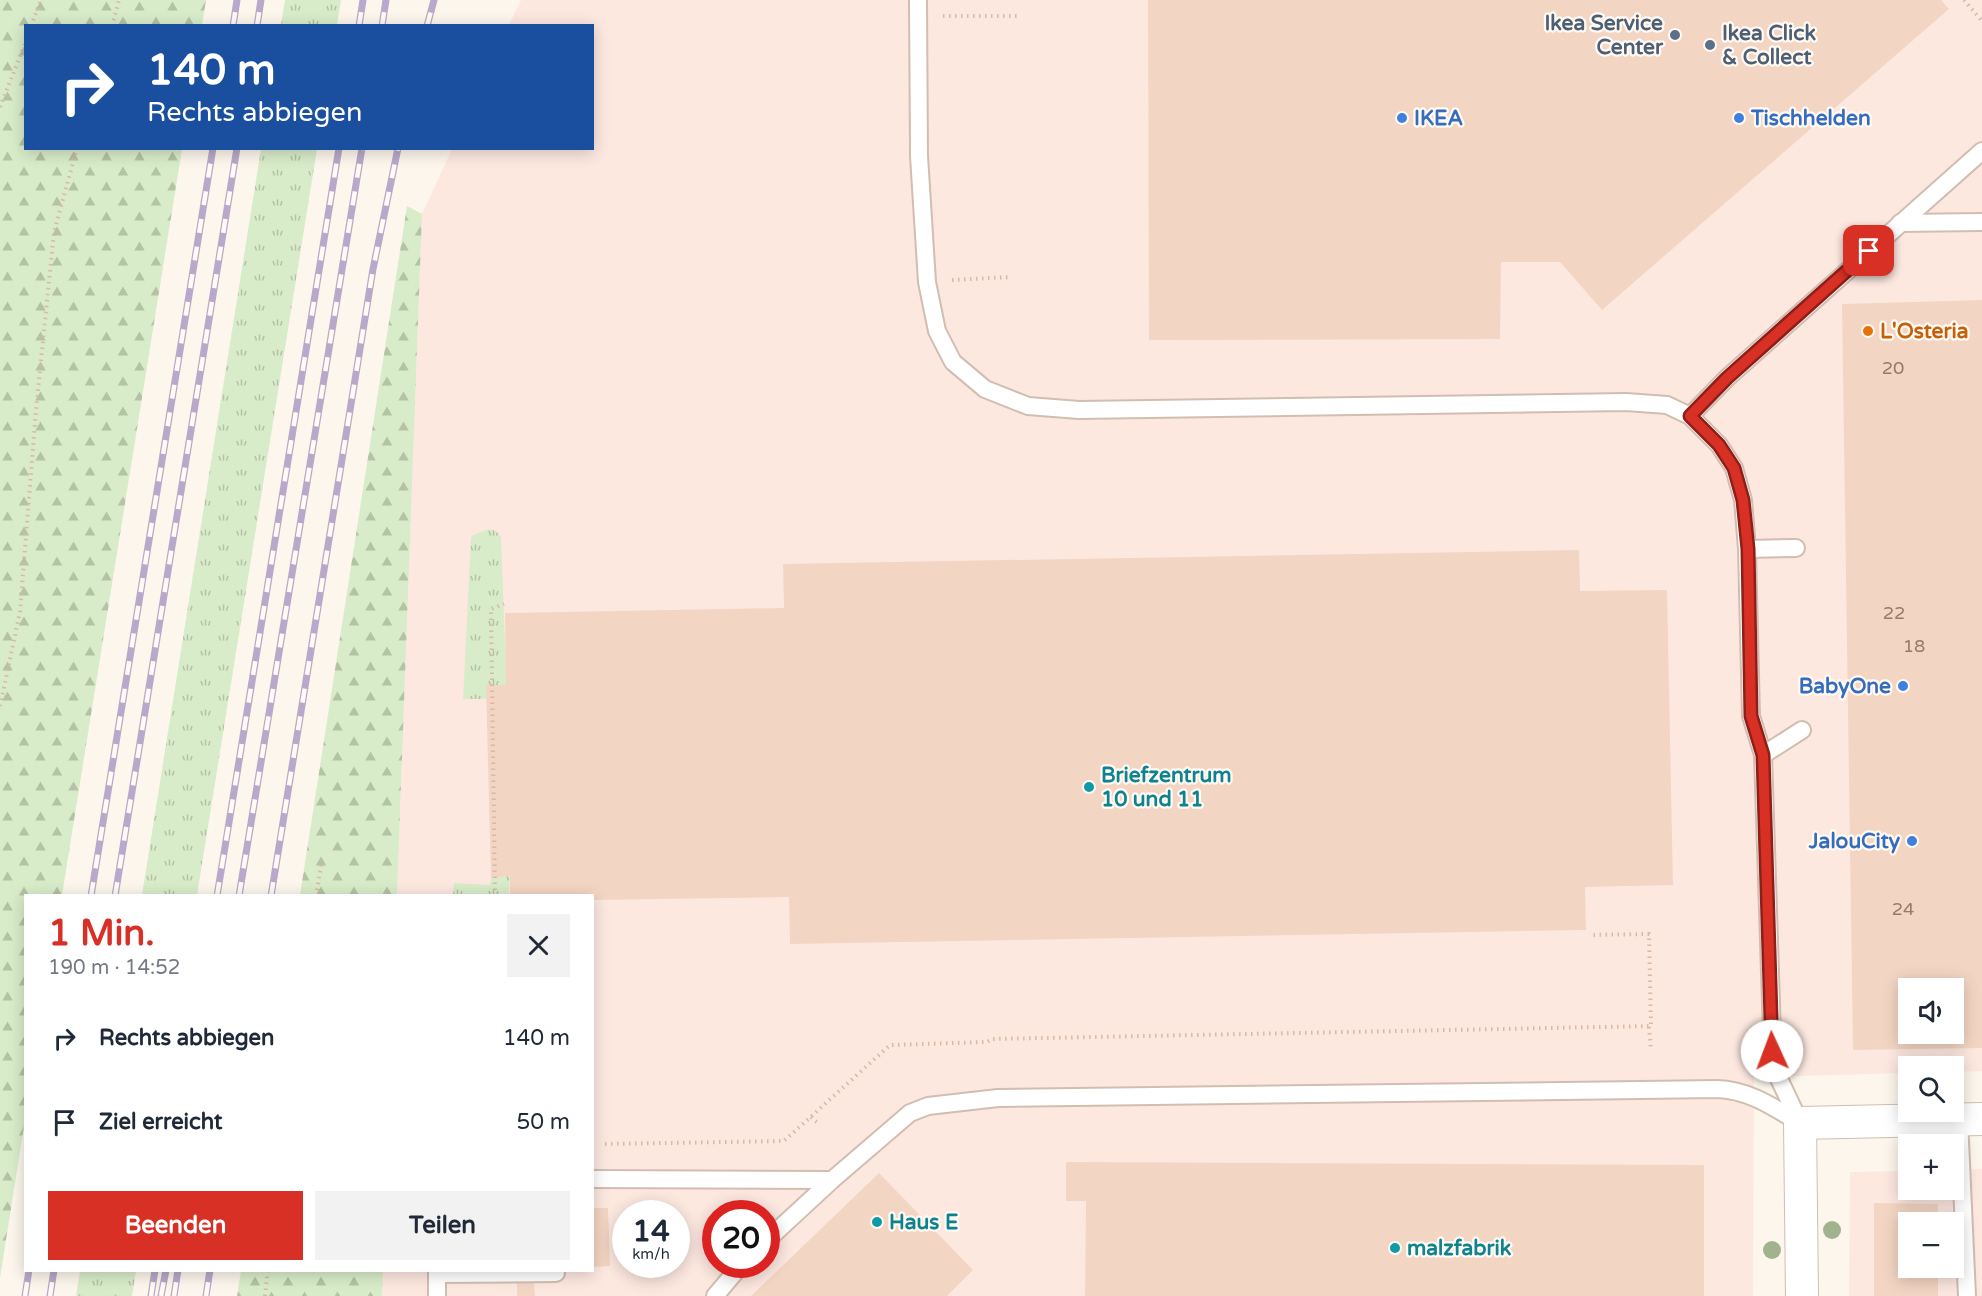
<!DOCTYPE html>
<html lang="de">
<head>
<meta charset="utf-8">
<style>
	:root { --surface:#fff; --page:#f2f2f3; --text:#1f2937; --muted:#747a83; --accent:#d93025 }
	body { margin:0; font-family:"Varela Round",sans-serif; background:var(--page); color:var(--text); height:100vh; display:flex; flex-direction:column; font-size:22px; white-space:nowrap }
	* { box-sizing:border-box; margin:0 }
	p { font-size:20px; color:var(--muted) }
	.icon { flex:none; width:33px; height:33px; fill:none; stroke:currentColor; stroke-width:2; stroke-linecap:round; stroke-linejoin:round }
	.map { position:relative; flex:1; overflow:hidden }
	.side { position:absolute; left:24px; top:894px; width:570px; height:378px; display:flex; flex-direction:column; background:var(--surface); border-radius:0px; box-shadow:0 3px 15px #0003 }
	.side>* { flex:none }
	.top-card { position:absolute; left:24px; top:24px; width:570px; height:126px; border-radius:0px; box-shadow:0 3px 15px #0003; background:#1a4fa0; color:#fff; overflow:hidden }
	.buttons { position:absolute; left:1898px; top:978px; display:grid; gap:12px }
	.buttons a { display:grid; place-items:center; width:66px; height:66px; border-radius:0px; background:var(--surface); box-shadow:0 3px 15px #0003; font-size:30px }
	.speed { position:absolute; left:612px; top:1200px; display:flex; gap:12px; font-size:30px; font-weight:700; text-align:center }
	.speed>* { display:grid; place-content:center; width:78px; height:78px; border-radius:50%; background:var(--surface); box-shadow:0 3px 15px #0003; line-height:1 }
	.speed small { font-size:15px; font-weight:400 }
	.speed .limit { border:9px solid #d22; background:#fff; color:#111 }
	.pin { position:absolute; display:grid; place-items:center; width:51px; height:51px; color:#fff; margin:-26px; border-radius:12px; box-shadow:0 3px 9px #0006 }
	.me { position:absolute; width:66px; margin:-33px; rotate:358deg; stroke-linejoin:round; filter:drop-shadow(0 0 4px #0008) }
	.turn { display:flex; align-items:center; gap:21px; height:126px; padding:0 24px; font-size:27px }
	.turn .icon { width:78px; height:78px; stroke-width:2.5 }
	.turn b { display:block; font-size:42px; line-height:51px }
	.round { display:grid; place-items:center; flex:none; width:63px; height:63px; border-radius:0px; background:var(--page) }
	.head { display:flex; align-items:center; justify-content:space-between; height:102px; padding:0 24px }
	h1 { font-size:36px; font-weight:700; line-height:45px; color:var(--accent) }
	.action { display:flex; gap:12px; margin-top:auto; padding:12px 24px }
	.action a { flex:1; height:69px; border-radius:0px; background:var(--accent); color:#fff; font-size:24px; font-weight:700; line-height:69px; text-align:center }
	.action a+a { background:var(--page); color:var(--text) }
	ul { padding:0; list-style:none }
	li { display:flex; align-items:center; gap:18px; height:84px; padding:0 24px }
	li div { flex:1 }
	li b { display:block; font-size:22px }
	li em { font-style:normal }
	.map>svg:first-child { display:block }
	.commercial { fill:#fde8e0; fill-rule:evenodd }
	.grass { fill:url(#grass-tufts) }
	.forest { fill:url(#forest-firs) }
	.building { fill:#f3d5c3; fill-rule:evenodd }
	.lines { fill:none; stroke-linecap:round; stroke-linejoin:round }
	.lane-casing { stroke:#d1beb0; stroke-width:20 }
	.street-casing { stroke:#d1beb0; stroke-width:34 }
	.path { stroke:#d9b8a5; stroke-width:4; stroke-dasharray:1.5 4.5; stroke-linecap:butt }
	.lane { stroke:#fff; stroke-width:16 }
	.street { stroke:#fff; stroke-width:32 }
	.rail-casing { stroke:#b9a8c9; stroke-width:7 }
	.rail { stroke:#fffaf3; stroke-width:4.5; stroke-dasharray:14; stroke-linecap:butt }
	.tree { fill:#a0b28e }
	.route-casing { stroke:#8d1f18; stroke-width:15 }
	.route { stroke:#d93025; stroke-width:10 }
	.service-dot { fill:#5c6f8a; stroke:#fffaf3; stroke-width:2 }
	.shop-dot { fill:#3f7fe0; stroke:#fffaf3; stroke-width:2 }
	.food-dot { fill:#e8710a; stroke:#fffaf3; stroke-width:2 }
	.culture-dot { fill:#0f9aa8; stroke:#fffaf3; stroke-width:2 }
	.labels { text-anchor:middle; stroke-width:4.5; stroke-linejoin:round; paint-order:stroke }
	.number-label { font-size:18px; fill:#987a6a }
	.service-label { font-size:21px; font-weight:bold; fill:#4e5e75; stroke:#fffaf3; text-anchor:end }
	.shop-label { font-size:21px; font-weight:bold; fill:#366cbe; stroke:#fffaf3; text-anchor:start }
	.food-label { font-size:21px; font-weight:bold; fill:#c56008; stroke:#fffaf3; text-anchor:start }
	.culture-label { font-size:21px; font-weight:bold; fill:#0d838f; stroke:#fffaf3; text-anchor:start }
</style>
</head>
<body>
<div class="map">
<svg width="1982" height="1296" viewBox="0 0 1982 1296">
	<defs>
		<pattern id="grass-tufts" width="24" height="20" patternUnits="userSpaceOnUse" patternTransform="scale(1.5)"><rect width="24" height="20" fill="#d8ecc9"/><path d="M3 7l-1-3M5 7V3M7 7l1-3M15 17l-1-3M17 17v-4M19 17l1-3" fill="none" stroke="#b4c2a5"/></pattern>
		<pattern id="forest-firs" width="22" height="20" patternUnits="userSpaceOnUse" patternTransform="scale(1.5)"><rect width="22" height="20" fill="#d8ecc9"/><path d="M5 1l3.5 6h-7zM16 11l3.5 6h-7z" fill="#b4c2a5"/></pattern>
	</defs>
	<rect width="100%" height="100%" fill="#fdf6ec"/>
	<g class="commercial">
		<path d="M 521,0 L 1982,0 L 1982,1071 L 1953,1072 L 1953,1066 L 1908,1066 L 1908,1073 L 1754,1077 L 1753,1296 L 382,1296 L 383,1271 L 592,1270 L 592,896 L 397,895 L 422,214 L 452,149 L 592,148 L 592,26 L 509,25 ZM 1908,988 L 1953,988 L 1953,1034 L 1908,1034 ZM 626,1214 L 676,1214 L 676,1264 L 626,1264 ZM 716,1214 L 766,1214 L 766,1264 L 716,1264 Z"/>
		<path d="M 1982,1169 L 1982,1296 L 1849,1296 L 1850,1172 L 1908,1171 L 1908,1190 L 1953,1190 L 1953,1170 ZM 1908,1222 L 1953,1222 L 1953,1268 L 1908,1268 Z"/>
	</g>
	<g class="grass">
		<path d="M 285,0 L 341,0 L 337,25 L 281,25 Z"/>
		<path d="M 261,149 L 317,149 L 197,895 L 142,895 Z"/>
		<path d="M 489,529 L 496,531 L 501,537 L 507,699 L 463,699 L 471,538 L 473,535 Z"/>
		<path d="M 510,876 L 509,895 L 453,896 L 454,883 L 490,885 L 491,878 Z"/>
		<path d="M 80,1271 L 136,1271 L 132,1296 L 76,1296 Z"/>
	</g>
	<g class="forest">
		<path d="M 0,0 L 206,0 L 202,25 L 26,26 L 26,148 L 182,149 L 62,895 L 26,896 L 25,1120 L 0,1278 Z"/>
		<path d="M 407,206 L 422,214 L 397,895 L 300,895 Z"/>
		<path d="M 241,1271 L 383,1271 L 382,1296 L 237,1296 Z"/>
	</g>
	<g class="building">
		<path d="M 1148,0 L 1941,0 L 1949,9 L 1602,310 L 1560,262 L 1501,262 L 1500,339 L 1149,340 Z"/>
		<path d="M 1982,300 L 1982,1048 L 1853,1050 L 1842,304 ZM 1908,988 L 1953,988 L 1953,1034 L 1908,1034 Z"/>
		<path d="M 1579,550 L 1580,591 L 1667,590 L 1673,885 L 1585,887 L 1586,930 L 790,944 L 789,897 L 592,900 L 592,896 L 510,896 L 510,876 L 491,878 L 486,685 L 506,685 L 505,613 L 784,608 L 783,564 Z"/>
		<path d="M 1066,1162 L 1704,1165 L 1704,1296 L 1085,1296 L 1086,1201 L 1066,1201 Z"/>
		<path d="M 879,1173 L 973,1270 L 947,1296 L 751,1296 Z"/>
		<path d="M 1874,1203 L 1938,1204 L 1938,1222 L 1908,1222 L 1908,1268 L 1938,1268 L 1938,1296 L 1874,1296 Z"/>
		<path d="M 592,1208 L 608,1208 L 610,1266 L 592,1267 Z"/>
		<path d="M 517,1280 L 534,1280 L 535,1296 L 517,1296 Z"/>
	</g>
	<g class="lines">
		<g class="lane-casing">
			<g id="lane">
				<path d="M 918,0 L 919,156 L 927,282 L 937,331 L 953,362 L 985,389 L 1028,406 L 1079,410 L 1626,402 L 1667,405 L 1690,416 L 1719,445 L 1734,468 L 1743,500 L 1747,549 L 1751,716 L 1763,755 L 1773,1066 L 1800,1123"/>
				<path d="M 1900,223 L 1982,222"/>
				<path d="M 1690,416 L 1727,378 L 1982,151"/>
				<path d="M 1747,549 L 1796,548"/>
				<path d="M 1763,755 L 1802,730"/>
				<path d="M 1959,1119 L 1967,1296"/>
				<path d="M 592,1179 L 832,1180 L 910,1113 L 928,1106 L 998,1098 L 1717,1089 C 1749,1090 1773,1107 1800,1123"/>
				<path d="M 766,1241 L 832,1180"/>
				<path d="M 437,1270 L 437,1296"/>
				<path d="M 437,1274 L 556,1273"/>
				<path d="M 715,1296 L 742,1264"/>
			</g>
		</g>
		<g class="street-casing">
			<path id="street" d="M 1802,1296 L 1800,1123 L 1982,1119"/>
		</g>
		<g class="path">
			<path d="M 1964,0 L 1982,21"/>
			<path d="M 943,16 L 1020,16"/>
			<path d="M 31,26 L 41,0"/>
			<path d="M 112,26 L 119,0"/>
			<path d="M 0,107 L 26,41"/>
			<path d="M 952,280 L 1011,277"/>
			<path d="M 0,706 L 20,612 L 36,410 L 54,232 L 77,148"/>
			<path d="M 316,896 L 322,860"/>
			<path d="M 495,896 L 491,609 L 504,604"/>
			<path d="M 1649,1027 L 1651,1050"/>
			<path d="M 811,1117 L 818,1123"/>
			<path d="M 605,1144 L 784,1141 L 890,1045 L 987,1042 L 992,1039 L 1651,1026 L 1649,934 L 1589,935"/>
			<path d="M 265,1296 L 268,1270"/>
		</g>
		<use href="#lane" class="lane"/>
		<use href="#street" class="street"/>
		<g class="rail-casing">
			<g id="rail">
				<path d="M 233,26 L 237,0"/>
				<path d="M 257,26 L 261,0"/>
				<path d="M 359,26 L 363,0"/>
				<path d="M 382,26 L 386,0"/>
				<path d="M 427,26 L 434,0"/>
				<path d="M 91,896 L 213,148"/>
				<path d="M 115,896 L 237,148"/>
				<path d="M 217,896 L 339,148"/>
				<path d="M 239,896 L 362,148"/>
				<path d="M 271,896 L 373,269 L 398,148"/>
				<path d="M 25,1296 L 29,1270"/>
				<path d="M 50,1296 L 54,1270"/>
				<path d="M 151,1296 L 155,1270"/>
				<path d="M 161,1296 L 166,1270"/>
				<path d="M 174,1296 L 178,1270"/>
				<path d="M 206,1296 L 210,1270"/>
			</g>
		</g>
		<use href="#rail" class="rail"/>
	</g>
	<g class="tree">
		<circle cx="1832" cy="1230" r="9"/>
		<circle cx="1772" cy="1250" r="9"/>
	</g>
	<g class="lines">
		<g class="route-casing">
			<path id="route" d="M 1772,1051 L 1763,755 L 1751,716 L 1748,549 L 1743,500 L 1734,468 L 1719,445 L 1690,416 L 1727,378 L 1869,251"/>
		</g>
		<use href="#route" class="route"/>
	</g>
	<g class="service-dot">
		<circle cx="1675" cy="35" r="6"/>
		<circle cx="1710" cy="45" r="6"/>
	</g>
	<g class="shop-dot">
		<circle cx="1402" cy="118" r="6"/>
		<circle cx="1739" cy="118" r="6"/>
		<circle cx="1903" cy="686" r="6"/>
		<circle cx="1912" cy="841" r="6"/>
	</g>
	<circle class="food-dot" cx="1868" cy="331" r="6"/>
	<g class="culture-dot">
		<circle cx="1089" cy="787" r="6"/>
		<circle cx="877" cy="1222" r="6"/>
		<circle cx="1395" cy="1248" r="6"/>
	</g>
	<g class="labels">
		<g class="number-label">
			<text x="1893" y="374">20</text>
			<text x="1894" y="619">22</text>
			<text x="1914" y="652">18</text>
			<text x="1903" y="915">24</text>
		</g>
		<g class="service-label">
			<text x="1663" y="30">Ikea Service<tspan x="1663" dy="24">Center</tspan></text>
			<text x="1722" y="40" text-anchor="start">Ikea Click<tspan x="1722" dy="24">&amp; Collect</tspan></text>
		</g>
		<g class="shop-label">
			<text x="1414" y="125">IKEA</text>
			<text x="1751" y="125">Tischhelden</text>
			<text x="1891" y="693" text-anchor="end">BabyOne</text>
			<text x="1900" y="848" text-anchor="end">JalouCity</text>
		</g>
		<g class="food-label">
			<text x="1880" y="338">L'Osteria</text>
		</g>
		<g class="culture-label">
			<text x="1101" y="782">Briefzentrum<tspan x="1101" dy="24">10 und 11</tspan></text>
			<text x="889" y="1229">Haus E</text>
			<text x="1407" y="1255">malzfabrik</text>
		</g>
	</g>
</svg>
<div class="buttons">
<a><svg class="icon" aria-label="sound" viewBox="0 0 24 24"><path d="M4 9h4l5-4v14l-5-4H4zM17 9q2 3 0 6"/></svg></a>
<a><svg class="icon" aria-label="search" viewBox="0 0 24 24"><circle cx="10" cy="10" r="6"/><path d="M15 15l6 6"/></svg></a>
<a>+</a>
<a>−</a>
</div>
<div class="speed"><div>14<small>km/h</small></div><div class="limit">20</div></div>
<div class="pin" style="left:1869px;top:251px;background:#d93025"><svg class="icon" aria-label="arrive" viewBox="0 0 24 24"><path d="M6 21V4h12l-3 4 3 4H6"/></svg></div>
<svg class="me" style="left:1772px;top:1051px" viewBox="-20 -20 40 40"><circle r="19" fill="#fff"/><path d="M0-13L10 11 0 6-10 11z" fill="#d93025"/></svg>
<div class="top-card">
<div class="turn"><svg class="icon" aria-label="right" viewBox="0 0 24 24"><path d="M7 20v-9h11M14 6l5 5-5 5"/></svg><div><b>140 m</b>Rechts abbiegen</div></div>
</div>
<section class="side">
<div class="head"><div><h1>1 Min.</h1><p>190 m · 14:52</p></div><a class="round"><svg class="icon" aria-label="close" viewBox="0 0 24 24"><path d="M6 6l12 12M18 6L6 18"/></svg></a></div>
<ul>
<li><svg class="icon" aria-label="right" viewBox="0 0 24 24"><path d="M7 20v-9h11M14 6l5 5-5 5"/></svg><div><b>Rechts abbiegen</b></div><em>140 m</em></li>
<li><svg class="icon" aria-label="arrive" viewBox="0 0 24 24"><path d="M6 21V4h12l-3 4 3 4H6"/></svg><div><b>Ziel erreicht</b></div><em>50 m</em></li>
</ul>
<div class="action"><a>Beenden</a><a>Teilen</a></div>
</section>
</div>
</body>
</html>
